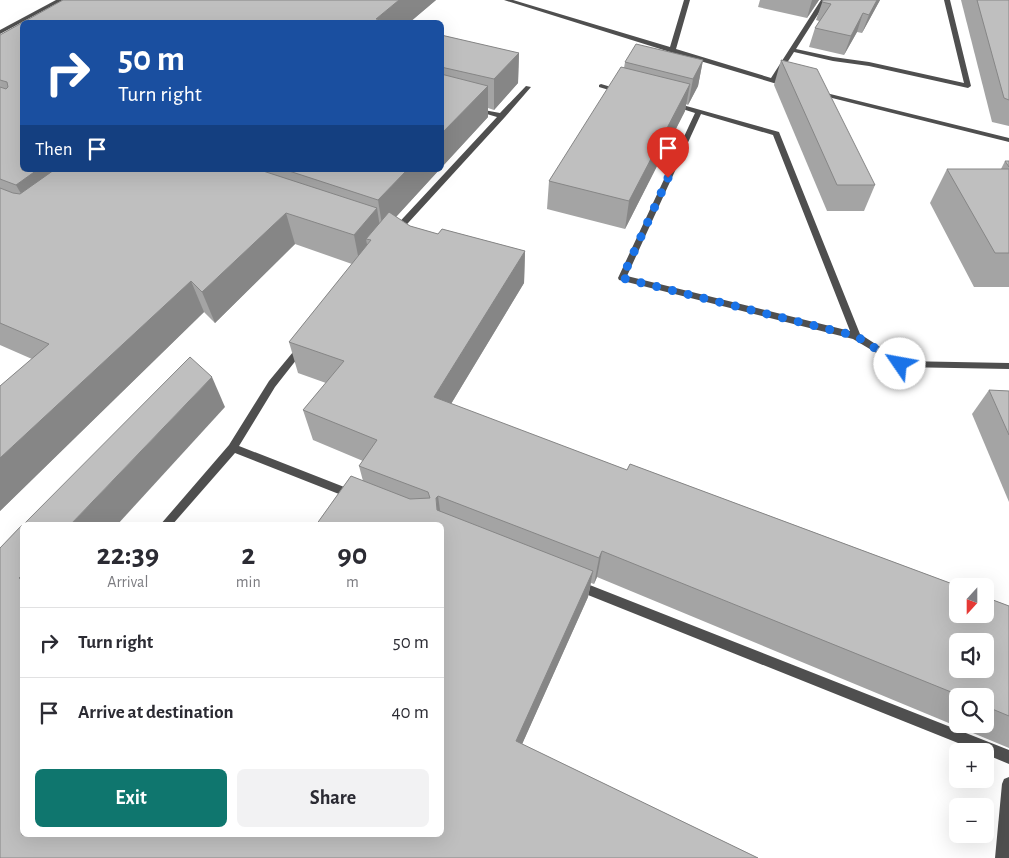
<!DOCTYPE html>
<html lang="en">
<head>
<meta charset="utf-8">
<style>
	:root { --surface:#fff; --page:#f2f2f3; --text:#2b2b33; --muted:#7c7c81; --line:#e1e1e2; --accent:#0f766e }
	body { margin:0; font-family:"Alegreya Sans",sans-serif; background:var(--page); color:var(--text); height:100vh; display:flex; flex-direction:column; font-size:19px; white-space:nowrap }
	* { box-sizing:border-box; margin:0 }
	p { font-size:16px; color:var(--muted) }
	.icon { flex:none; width:28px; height:28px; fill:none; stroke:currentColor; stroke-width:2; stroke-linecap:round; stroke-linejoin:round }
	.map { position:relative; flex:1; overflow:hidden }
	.side { position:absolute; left:20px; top:522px; width:424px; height:315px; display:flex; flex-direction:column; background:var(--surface); border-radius:8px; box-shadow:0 5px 20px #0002 }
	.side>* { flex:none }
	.banner { position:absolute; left:20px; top:20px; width:424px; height:152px; border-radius:8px; box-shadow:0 5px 20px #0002; background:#1a4fa0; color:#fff; overflow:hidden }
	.needle { width:32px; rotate:201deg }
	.buttons { position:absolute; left:949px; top:578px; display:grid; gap:10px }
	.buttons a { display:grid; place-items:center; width:45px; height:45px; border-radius:8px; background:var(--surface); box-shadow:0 5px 20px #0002; font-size:25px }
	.pin { position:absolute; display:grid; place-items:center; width:42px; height:42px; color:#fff; margin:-51px -21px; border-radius:50% 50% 50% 0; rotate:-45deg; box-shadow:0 0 5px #0007 }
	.pin .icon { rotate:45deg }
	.me { position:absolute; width:55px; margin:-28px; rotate:303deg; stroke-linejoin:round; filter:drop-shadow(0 0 4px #0008) }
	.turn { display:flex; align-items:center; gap:18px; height:105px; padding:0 15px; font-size:22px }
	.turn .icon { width:65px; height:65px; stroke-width:2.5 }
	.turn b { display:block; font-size:35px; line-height:42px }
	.then { display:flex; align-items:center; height:48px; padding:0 15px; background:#0003; gap:10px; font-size:19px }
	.eta { display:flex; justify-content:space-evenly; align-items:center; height:85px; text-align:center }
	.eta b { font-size:30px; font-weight:700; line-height:35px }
	.cta { display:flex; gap:10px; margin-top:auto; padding:10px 15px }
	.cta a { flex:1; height:58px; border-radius:8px; background:var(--accent); color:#fff; font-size:20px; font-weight:700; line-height:58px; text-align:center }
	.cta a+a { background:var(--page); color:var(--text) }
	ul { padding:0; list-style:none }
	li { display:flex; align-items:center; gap:15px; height:70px; padding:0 15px; border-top:1px solid var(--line) }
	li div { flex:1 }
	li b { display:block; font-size:19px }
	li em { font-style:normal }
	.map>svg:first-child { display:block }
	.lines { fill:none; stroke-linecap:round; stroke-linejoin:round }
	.service { fill:#4f4f4f; fill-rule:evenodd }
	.wall { fill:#a4a4a4; fill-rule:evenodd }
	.shaded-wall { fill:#868686 }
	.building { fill:#bfbfbf; stroke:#868686; fill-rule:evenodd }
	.route { stroke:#1a73e8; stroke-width:9; stroke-dasharray:0 16.2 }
</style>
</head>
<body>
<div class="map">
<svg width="1009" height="858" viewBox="0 0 1009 858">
	<rect width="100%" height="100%" fill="#fff"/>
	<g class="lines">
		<g class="service">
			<path d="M 56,0 L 63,0 L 0,34 L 0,30 Z"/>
			<path d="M 504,0 L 513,0 L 670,47 L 684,0 L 690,0 L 676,49 L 771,78 L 821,0 L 827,0 L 796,49 L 833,57 L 869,62 L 964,83 L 944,0 L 950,0 L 971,86 L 968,88 L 869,66 L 833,61 L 794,52 L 776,80 L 789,84 L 790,85 L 787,87 L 670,52 Z"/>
			<path d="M 601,84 L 621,90 L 622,91 L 619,93 L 599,87 L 599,85 Z"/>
			<path d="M 526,86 L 531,87 L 505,117 L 398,234 L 392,234 L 392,230 L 497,117 L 473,110 L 473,108 L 500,113 Z"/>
			<path d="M 818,91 L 1009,138 L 1009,142 L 816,94 L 815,93 Z"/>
			<path d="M 672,102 L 779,132 L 860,334 L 902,361 L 1009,363 L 1009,369 L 900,367 L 853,339 L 619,280 L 618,278 L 695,113 L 670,105 L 670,103 ZM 701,114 L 773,135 L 850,331 L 627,276 Z"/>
			<path d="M 301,345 L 304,346 L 306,348 L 304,350 L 275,387 L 239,446 L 357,492 L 358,495 L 357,498 L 353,499 L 349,498 L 235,453 L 172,525 L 160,525 L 229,445 L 269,381 L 298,346 Z"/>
			<path d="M 577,580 L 1009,750 L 1009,764 L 985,754 L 985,751 L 978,751 L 573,589 L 571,585 L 573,581 Z"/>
			<path d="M 1009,777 L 1009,858 L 995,858 L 1002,784 L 1004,779 Z"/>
		</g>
	</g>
	<g class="wall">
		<path d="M 63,0 L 436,0 L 410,22 L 22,22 L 22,170 L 439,170 L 396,217 L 410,226 L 438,234 L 442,229 L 525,251 L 524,283 L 451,404 L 627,470 L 630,464 L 958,586 L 958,614 L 985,614 L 985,597 L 1009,606 L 1009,748 L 597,577 L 594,584 L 591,583 L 588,597 L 522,744 L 758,858 L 0,858 L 0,548 L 22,525 L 22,835 L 441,835 L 441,525 L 316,525 L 351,476 L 363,481 L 359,466 L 363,461 L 313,440 L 303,410 L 326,383 L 298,373 L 289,342 L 352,264 L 295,244 L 215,323 L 204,312 L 0,511 L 0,386 L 32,359 L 0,345 L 0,35 ZM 958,641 L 985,641 L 985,669 L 958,669 ZM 958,696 L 985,696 L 985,724 L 958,724 Z"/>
		<path d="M 760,0 L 819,0 L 807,18 L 758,7 Z"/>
		<path d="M 823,0 L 880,0 L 862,33 L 857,32 L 844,55 L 809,47 L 815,28 L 819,21 L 816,20 Z"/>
		<path d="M 961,0 L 1009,0 L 1009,126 L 992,122 Z"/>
		<path d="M 441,35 L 519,53 L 518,83 L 494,110 L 488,108 L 488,117 L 441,168 Z"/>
		<path d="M 703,60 L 698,86 L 688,105 L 686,104 L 685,111 L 625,229 L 547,209 L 549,181 L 624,68 L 625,62 Z"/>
		<path d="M 781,60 L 875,185 L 864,211 L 827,211 L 774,85 Z"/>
		<path d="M 1005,161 L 1009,161 L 1009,287 L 974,287 L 930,203 L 947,169 L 1001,169 Z"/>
		<path d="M 989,390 L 1009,391 L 1009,502 L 972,414 Z"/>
	</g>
	<g class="shaded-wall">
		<path d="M 399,0 L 436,0 L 410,22 L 377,22 L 376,19 Z"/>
		<path d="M 812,0 L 819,0 L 807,18 Z"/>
		<path d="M 877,0 L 880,0 L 862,33 L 869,15 Z"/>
		<path d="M 863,13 L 857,32 L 844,55 L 851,36 Z"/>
		<path d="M 519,53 L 518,83 L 494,110 L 494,79 Z"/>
		<path d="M 703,60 L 698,86 L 688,105 L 693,79 Z"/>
		<path d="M 690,84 L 685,111 L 625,229 L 629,201 Z"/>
		<path d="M 488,86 L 488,117 L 441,168 L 441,134 Z"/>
		<path d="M 37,170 L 97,170 L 34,216 L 16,185 Z"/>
		<path d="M 407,170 L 439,170 L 383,231 L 378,200 Z"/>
		<path d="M 377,208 L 382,240 L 371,240 L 366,239 L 369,256 L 360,266 L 354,235 Z"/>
		<path d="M 286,213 L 295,244 L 215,323 L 202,292 Z"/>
		<path d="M 525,251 L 524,283 L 437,427 L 434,397 Z"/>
		<path d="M 191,281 L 204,312 L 0,511 L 0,458 Z"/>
		<path d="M 212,377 L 225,407 L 117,525 L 70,525 Z"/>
		<path d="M 438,496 L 442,524 L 439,525 L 436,498 Z"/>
		<path d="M 602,551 L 597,577 L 594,584 L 599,558 Z"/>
		<path d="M 593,571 L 588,597 L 515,760 L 516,741 Z"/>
	</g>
	<g class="building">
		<path d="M 63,0 L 399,0 L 376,19 L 391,22 L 22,22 L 22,170 L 37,170 L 16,185 L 0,179 L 0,87 L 6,89 L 8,87 L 7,82 L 0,80 L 0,35 Z"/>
		<path d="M 823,0 L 877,0 L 869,15 L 863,13 L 851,36 L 815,28 L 831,4 L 822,2 Z"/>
		<path d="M 977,0 L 1009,0 L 1009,100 L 1004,98 Z"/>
		<path d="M 441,35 L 519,53 L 494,79 L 441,67 Z"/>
		<path d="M 636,44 L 703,60 L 693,79 L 625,62 Z"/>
		<path d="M 781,60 L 817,69 L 875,185 L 837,185 Z"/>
		<path d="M 621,67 L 690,84 L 629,201 L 549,181 Z"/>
		<path d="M 441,74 L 488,86 L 441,134 Z"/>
		<path d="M 1005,161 L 1009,161 L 1009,167 Z"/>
		<path d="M 947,169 L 1009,169 L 1009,253 L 995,253 Z"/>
		<path d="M 54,170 L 260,170 L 377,208 L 354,235 L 286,213 L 202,292 L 191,281 L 0,458 L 0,386 L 49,344 L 0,323 L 0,188 L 13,193 L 20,194 Z"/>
		<path d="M 286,170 L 407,170 L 378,200 Z"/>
		<path d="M 389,212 L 410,226 L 438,234 L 442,229 L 525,251 L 434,397 L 627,470 L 630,464 L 958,586 L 958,614 L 985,614 L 985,597 L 1009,606 L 1009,716 L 985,706 L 985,696 L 961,696 L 602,551 L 599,558 L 438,496 L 436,498 L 437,510 L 593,571 L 516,741 L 758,858 L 0,858 L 0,548 L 22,525 L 22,575 L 19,578 L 22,580 L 22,835 L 441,835 L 441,525 L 316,525 L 351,476 L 410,499 L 430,498 L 428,492 L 359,466 L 377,440 L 303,410 L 344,361 L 289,342 L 371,240 L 366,239 ZM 958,641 L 985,641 L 985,669 L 958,669 Z"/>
		<path d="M 190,357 L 212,377 L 70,525 L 23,525 Z"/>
		<path d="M 989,390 L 1009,391 L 1009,435 Z"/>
	</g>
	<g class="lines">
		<path class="route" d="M 668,178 L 622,278 L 856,336 L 900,364"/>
	</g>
</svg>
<div class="buttons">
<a><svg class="needle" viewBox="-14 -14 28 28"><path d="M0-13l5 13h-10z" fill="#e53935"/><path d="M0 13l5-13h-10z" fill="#7c7c81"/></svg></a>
<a><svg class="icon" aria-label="sound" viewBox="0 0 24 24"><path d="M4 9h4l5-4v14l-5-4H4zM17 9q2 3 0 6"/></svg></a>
<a><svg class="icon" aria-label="search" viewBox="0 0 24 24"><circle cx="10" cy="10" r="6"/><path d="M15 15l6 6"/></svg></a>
<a>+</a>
<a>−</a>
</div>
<div class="pin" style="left:668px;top:178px;background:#d93025"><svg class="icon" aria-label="arrive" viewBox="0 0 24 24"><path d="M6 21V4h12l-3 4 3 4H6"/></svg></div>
<svg class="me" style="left:900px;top:364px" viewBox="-20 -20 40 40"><circle r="19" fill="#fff"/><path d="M0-13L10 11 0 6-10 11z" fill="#1a73e8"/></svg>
<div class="banner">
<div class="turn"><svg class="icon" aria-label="right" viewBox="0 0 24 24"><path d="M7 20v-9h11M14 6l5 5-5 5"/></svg><div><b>50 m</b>Turn right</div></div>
<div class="then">Then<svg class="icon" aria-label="arrive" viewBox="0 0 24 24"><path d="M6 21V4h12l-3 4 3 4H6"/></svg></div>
</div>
<section class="side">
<div class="eta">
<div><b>22:39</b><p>Arrival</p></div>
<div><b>2</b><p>min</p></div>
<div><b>90</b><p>m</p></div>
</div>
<ul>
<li><svg class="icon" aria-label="right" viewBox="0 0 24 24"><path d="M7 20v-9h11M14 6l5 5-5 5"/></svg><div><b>Turn right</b></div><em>50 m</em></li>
<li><svg class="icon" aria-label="arrive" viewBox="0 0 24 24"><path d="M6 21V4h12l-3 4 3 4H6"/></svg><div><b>Arrive at destination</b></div><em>40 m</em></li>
</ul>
<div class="cta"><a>Exit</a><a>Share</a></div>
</section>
</div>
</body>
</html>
